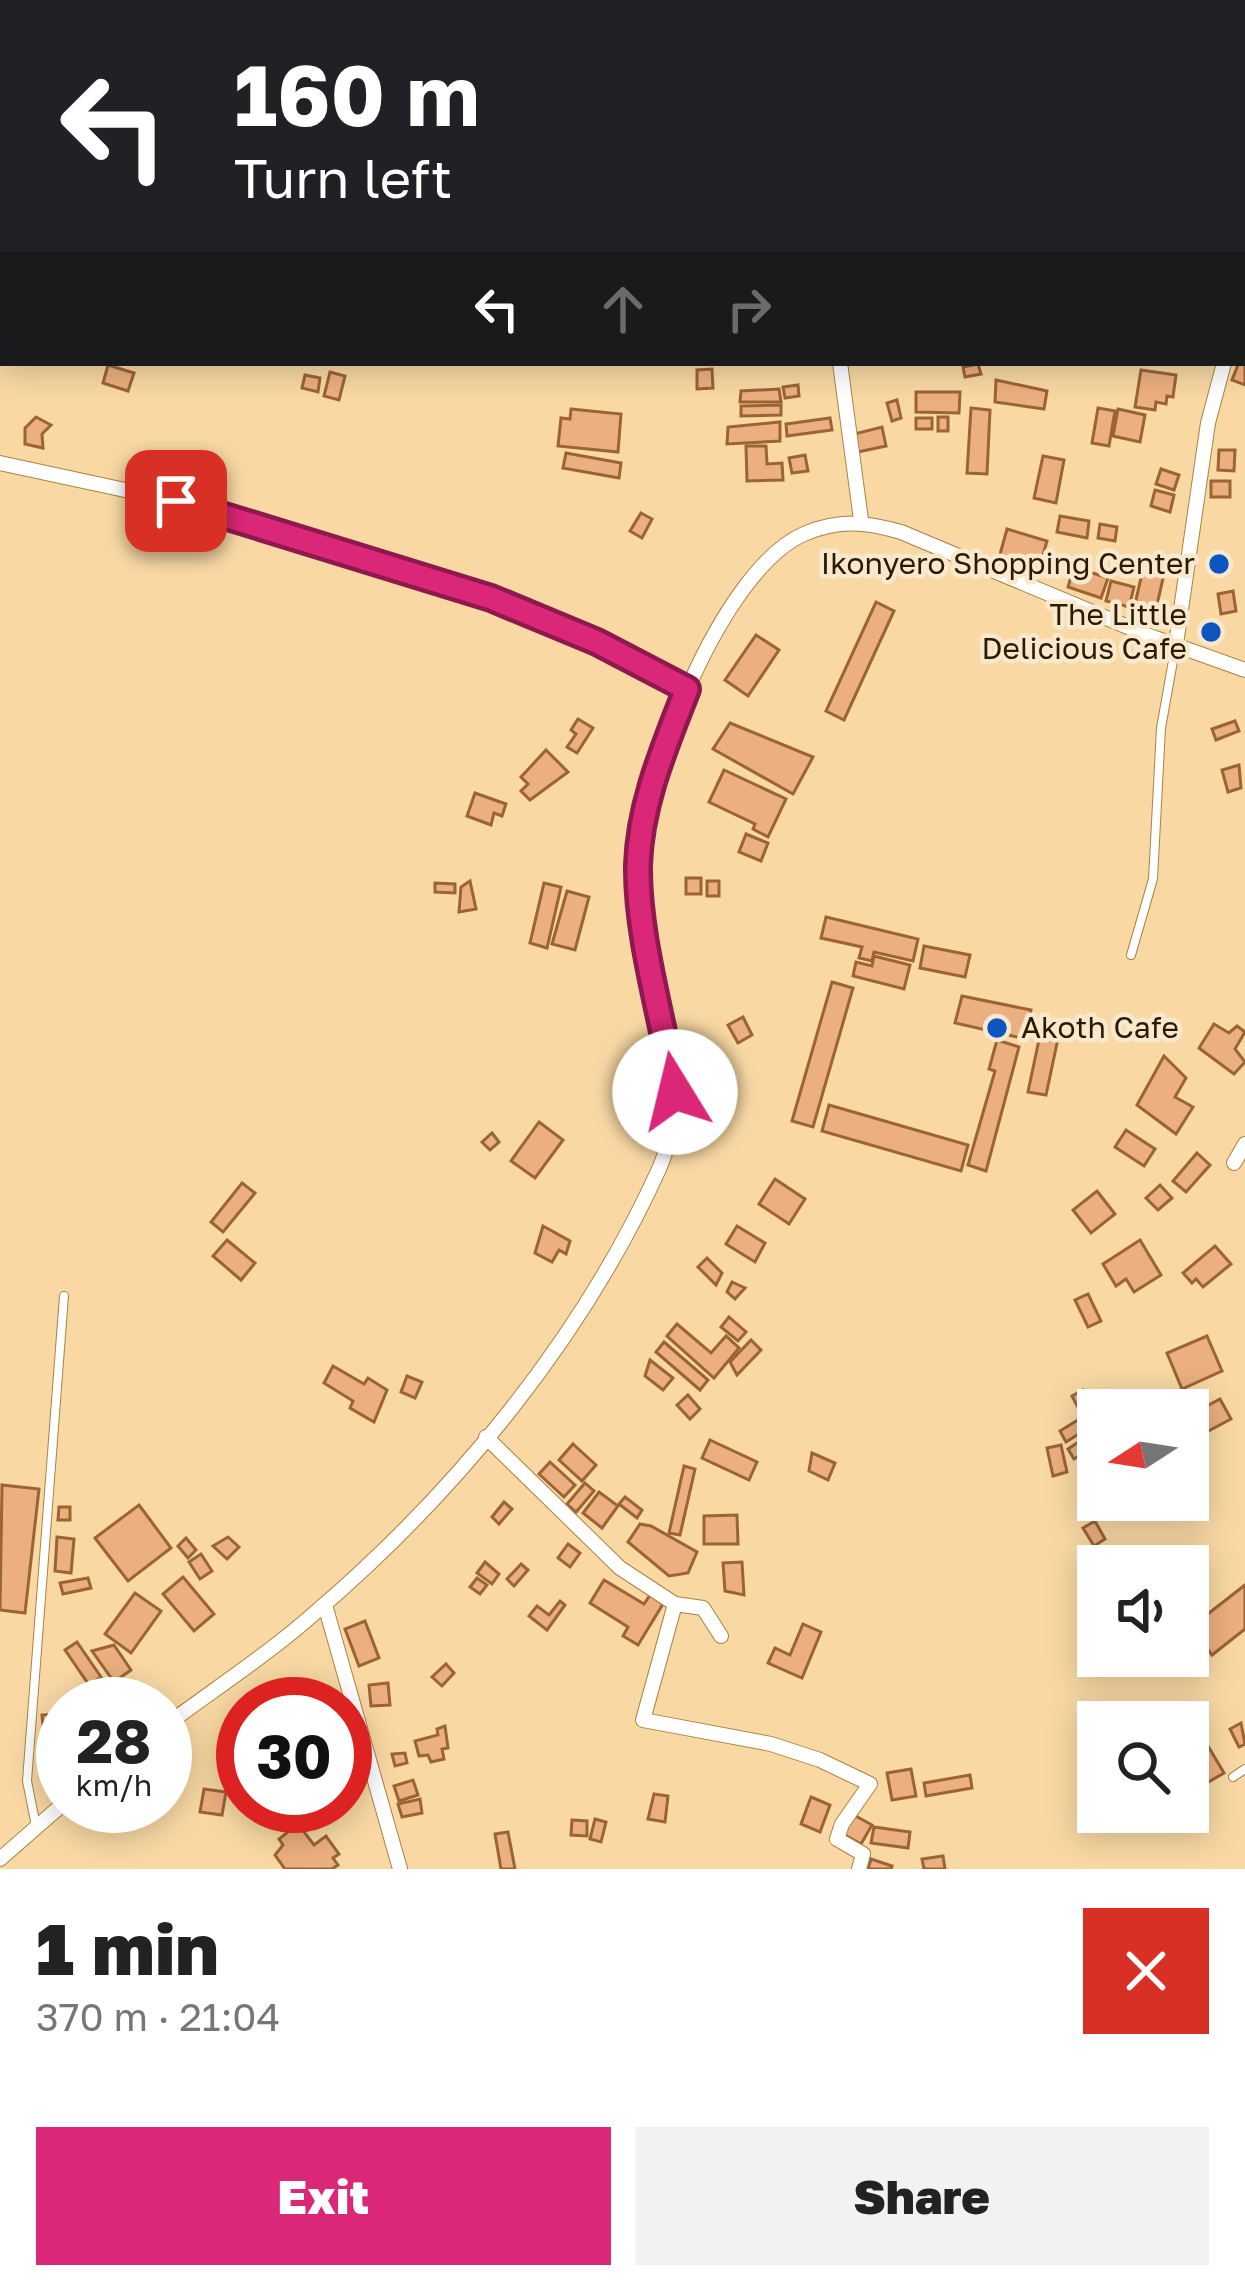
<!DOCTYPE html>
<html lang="en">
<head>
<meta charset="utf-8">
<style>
	:root { --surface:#fff; --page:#f2f2f2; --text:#222; --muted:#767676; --accent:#db2777 }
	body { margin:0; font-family:"Golos Text",sans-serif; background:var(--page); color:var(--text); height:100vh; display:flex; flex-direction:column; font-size:45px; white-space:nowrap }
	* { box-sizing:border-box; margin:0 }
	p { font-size:39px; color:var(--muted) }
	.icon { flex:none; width:66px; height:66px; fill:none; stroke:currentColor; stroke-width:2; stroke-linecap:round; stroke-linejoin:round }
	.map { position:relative; height:1869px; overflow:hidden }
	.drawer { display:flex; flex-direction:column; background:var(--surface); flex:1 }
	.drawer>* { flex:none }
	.banner { position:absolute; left:0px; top:0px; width:1245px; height:366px; box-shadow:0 6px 30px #0003; background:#202124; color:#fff; overflow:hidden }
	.needle { width:78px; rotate:258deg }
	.tools { position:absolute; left:1077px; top:1389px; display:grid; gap:24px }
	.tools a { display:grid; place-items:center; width:132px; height:132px; border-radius:0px; background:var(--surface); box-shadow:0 6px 30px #0003; font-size:60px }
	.speed { position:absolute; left:36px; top:1677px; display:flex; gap:24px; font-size:60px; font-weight:700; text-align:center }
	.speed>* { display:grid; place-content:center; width:156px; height:156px; border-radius:50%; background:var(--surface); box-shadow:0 6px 30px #0003; line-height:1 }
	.speed small { font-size:30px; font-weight:400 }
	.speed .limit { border:18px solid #d22; background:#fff; color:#111 }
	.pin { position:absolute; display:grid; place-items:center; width:102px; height:102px; color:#fff; margin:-51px; border-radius:24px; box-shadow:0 6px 18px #0006 }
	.me { position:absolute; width:132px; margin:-66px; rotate:351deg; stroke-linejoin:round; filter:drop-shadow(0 0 9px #0008) }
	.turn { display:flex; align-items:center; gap:42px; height:252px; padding:0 36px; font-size:54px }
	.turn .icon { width:156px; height:156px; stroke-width:2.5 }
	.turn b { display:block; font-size:84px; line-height:102px }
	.lanes { display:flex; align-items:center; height:114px; padding:0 36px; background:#0003; justify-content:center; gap:60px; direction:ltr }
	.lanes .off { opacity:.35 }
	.round { display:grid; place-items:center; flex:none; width:126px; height:126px; border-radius:0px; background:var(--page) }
	.summary { display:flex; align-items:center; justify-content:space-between; height:204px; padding:0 36px }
	h1 { font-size:72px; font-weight:800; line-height:90px }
	.cta { display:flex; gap:24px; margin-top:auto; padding:24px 36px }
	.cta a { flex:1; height:138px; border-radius:0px; background:var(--accent); color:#fff; font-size:48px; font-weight:800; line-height:138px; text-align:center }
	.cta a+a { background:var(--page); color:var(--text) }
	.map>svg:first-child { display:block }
	.building { fill:#ecaf7f; stroke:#9b6434; stroke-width:3 }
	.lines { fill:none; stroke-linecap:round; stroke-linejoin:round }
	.service-casing { stroke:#a98342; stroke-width:10 }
	.minor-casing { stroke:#a98342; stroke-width:16 }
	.service { stroke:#fff; stroke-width:8 }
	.minor { stroke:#fff; stroke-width:14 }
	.route-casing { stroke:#8e194d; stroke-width:30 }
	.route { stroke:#db2777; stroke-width:21 }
	.poi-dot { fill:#0d56c1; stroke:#f8e8ce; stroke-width:4.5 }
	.labels { text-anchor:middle; stroke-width:9; stroke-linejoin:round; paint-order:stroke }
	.poi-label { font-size:30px; fill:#2b1c01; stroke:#f8e8ce; text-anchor:end }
</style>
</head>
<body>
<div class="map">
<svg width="1245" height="1869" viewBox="0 0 1245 1869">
	<rect width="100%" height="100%" fill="#f9d8a4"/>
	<g class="building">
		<path d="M 0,0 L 28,0 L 31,3 L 3,3 L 3,21 Z"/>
		<path d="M 1242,355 L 1245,357 L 1245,385 L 1232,380 Z"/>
		<path d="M 978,364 L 981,374 L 965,377 L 963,367 Z"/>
		<path d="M 108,365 L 134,373 L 128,391 L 103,383 Z"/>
		<path d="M 712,369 L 713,388 L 697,389 L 697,370 Z"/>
		<path d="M 1141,370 L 1176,375 L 1173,397 L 1167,396 L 1166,404 L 1156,402 L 1155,410 L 1135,407 Z"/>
		<path d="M 330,372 L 345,376 L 339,400 L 324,396 Z"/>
		<path d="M 305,375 L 320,378 L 318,392 L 302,388 Z"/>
		<path d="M 996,380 L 1047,391 L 1044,409 L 995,402 Z"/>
		<path d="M 798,385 L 799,396 L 785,398 L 783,387 Z"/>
		<path d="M 779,389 L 781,402 L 740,402 L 741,391 Z"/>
		<path d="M 916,392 L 960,392 L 959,413 L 916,412 Z"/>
		<path d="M 897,400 L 901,418 L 892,421 L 887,403 Z"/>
		<path d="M 781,405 L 781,415 L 741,416 L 741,406 Z"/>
		<path d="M 971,408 L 990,410 L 987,474 L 967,473 Z"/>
		<path d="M 1098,408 L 1115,411 L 1109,446 L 1092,443 Z"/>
		<path d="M 571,409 L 621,414 L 618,452 L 558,446 L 561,418 L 570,419 Z"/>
		<path d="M 1118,409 L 1145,415 L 1140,442 L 1113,436 Z"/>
		<path d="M 36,417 L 51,425 L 42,434 L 43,448 L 25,444 L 25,428 Z"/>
		<rect x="938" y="417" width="10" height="14"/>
		<path d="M 830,418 L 832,430 L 787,436 L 786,424 Z"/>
		<rect x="916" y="418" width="16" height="11"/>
		<path d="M 780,422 L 780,441 L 727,444 L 728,427 Z"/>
		<path d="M 882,427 L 886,446 L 858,452 L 854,434 Z"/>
		<path d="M 746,446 L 766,446 L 767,464 L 782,463 L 783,480 L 747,481 Z"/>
		<path d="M 1219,450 L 1235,450 L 1234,471 L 1218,470 Z"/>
		<path d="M 566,453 L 621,463 L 619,478 L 563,468 Z"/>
		<path d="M 805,455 L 808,471 L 792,473 L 789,458 Z"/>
		<path d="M 1043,456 L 1064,460 L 1056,503 L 1034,498 Z"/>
		<path d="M 1161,469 L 1179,475 L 1174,490 L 1156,484 Z"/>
		<rect x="1211" y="481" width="19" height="16"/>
		<path d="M 1155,490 L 1174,495 L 1170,512 L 1151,506 Z"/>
		<path d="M 641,513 L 652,519 L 642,538 L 630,531 Z"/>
		<path d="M 1060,516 L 1089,521 L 1087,538 L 1057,532 Z"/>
		<path d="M 1100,524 L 1117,527 L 1115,541 L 1098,538 Z"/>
		<path d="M 1007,529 L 1047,541 L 1039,569 L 999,558 Z"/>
		<path d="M 1074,567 L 1108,578 L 1101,598 L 1068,587 Z"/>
		<path d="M 1143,569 L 1164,574 L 1154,618 L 1133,613 Z"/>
		<path d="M 1111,581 L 1134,587 L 1129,607 L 1106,601 Z"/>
		<path d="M 1233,591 L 1236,611 L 1221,614 L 1218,594 Z"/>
		<path d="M 876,602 L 894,611 L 844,720 L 826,711 Z"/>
		<path d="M 756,635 L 779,650 L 748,696 L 725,680 Z"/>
		<path d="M 578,719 L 593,728 L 577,753 L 567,747 L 576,734 L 571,730 Z"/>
		<path d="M 1235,721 L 1239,731 L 1216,740 L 1212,729 Z"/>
		<path d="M 730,723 L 813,757 L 793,794 L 713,749 Z"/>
		<path d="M 546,750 L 568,772 L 530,800 L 521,791 L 528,784 L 521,777 Z"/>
		<path d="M 1239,765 L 1241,788 L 1228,792 L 1222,770 Z"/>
		<path d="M 724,770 L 786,799 L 768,837 L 753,829 L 755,824 L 709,802 Z"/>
		<path d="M 475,793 L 506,804 L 502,816 L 494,813 L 491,825 L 467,816 Z"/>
		<path d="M 746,834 L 768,843 L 761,861 L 739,852 Z"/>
		<rect x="686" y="878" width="15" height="16"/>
		<path d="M 470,881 L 476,909 L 459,912 L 461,887 Z"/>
		<rect x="707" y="881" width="12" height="15"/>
		<path d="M 435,883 L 455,884 L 455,893 L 435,892 Z"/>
		<path d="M 544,883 L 561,887 L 547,948 L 530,943 Z"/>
		<path d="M 567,891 L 589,897 L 575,950 L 552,944 Z"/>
		<path d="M 826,917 L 918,939 L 913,961 L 874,952 L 872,961 L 859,958 L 862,947 L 821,938 Z"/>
		<path d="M 924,946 L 970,955 L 965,977 L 920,968 Z"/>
		<path d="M 874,956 L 910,965 L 904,989 L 853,976 L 856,962 L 872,966 Z"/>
		<path d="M 832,982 L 853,988 L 813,1127 L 792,1121 Z"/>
		<path d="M 962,996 L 1031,1010 L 1026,1039 L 955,1023 Z"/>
		<path d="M 743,1017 L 752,1035 L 738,1043 L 728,1025 Z"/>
		<path d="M 1214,1024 L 1229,1033 L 1237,1026 L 1245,1032 L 1235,1049 L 1245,1062 L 1234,1074 L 1199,1048 Z"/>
		<path d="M 1041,1030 L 1059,1034 L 1046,1095 L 1028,1092 Z"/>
		<path d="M 997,1040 L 1019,1047 L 986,1171 L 968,1165 L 995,1071 L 989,1069 Z"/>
		<path d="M 1164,1056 L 1186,1078 L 1175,1097 L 1193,1107 L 1176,1134 L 1137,1105 Z"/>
		<path d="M 829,1105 L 968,1145 L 961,1171 L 822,1131 Z"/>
		<path d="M 539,1122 L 563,1140 L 535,1178 L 511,1161 Z"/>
		<path d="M 1126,1130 L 1155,1149 L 1144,1166 L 1115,1147 Z"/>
		<path d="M 492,1133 L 499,1142 L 490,1150 L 482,1142 Z"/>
		<path d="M 1197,1153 L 1210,1165 L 1186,1192 L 1173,1181 Z"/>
		<path d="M 775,1179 L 805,1199 L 789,1224 L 759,1204 Z"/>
		<path d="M 242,1183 L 255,1193 L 223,1232 L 211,1222 Z"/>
		<path d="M 1160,1185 L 1172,1198 L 1158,1210 L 1146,1198 Z"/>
		<path d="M 1097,1191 L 1115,1214 L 1091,1233 L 1073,1210 Z"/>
		<path d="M 543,1226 L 570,1241 L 566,1254 L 559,1250 L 552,1262 L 535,1253 Z"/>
		<path d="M 737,1226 L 765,1243 L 755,1262 L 726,1244 Z"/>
		<path d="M 227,1240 L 255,1263 L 241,1280 L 213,1256 Z"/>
		<path d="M 1140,1240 L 1161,1275 L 1134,1292 L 1126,1279 L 1116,1286 L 1103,1264 Z"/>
		<path d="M 1215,1246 L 1231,1264 L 1203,1287 L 1196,1279 L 1192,1283 L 1183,1273 Z"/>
		<path d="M 707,1258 L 722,1273 L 716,1285 L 698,1267 Z"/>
		<path d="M 732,1282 L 745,1288 L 735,1299 L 727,1292 Z"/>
		<path d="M 1088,1294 L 1101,1321 L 1088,1327 L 1075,1300 Z"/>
		<path d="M 729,1317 L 746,1332 L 738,1341 L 721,1327 Z"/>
		<path d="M 677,1324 L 711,1353 L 726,1336 L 739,1348 L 714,1378 L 667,1336 Z"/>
		<path d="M 1207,1336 L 1222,1371 L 1182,1389 L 1167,1353 Z"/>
		<path d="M 751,1340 L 761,1350 L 737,1375 L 730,1362 Z"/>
		<path d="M 664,1342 L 708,1380 L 700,1390 L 656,1352 Z"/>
		<path d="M 650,1360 L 673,1378 L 663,1390 L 645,1376 Z"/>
		<path d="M 333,1366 L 364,1384 L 368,1378 L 387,1390 L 374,1422 L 350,1408 L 353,1401 L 324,1383 Z"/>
		<path d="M 407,1376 L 422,1382 L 415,1398 L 401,1392 Z"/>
		<path d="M 1083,1390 L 1092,1406 L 1081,1413 L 1072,1396 Z"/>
		<path d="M 688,1395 L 700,1409 L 690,1419 L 677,1405 Z"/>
		<path d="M 1220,1399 L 1231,1419 L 1201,1435 L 1190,1415 Z"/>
		<path d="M 1107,1402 L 1112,1410 L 1098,1410 L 1098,1422 L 1066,1442 L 1060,1431 Z"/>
		<path d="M 1098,1429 L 1098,1444 L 1074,1459 L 1068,1449 Z"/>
		<path d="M 710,1440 L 757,1462 L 749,1480 L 702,1458 Z"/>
		<path d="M 573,1444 L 596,1465 L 582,1481 L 559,1460 Z"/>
		<path d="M 1061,1445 L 1067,1472 L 1053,1476 L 1047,1448 Z"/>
		<path d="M 812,1453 L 835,1463 L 828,1480 L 809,1471 Z"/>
		<path d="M 550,1462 L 575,1485 L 564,1497 L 539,1474 Z"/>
		<path d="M 684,1466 L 695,1469 L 680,1535 L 669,1533 Z"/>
		<path d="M 585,1483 L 594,1491 L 576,1512 L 567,1504 Z"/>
		<path d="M 2,1485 L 39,1489 L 25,1613 L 0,1610 Z"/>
		<path d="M 599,1492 L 618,1506 L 602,1528 L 583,1513 Z"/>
		<path d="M 625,1497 L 642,1510 L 637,1518 L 619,1504 Z"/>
		<path d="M 1112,1500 L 1118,1508 L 1106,1517 L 1100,1508 Z"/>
		<path d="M 1129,1500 L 1176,1500 L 1177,1502 L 1155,1515 L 1147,1500 L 1134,1508 Z"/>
		<path d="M 504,1502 L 512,1509 L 499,1524 L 492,1517 Z"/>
		<path d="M 139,1505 L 171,1548 L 128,1581 L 95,1538 Z"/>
		<path d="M 59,1507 L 70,1507 L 70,1520 L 58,1520 Z"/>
		<path d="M 737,1515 L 738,1544 L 704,1544 L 704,1516 Z"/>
		<path d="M 1095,1521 L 1105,1539 L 1094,1546 L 1083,1528 Z"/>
		<path d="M 640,1524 L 651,1526 L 697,1552 L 688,1573 L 669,1576 L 628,1542 Z"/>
		<path d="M 57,1537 L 74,1539 L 71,1573 L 55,1571 Z"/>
		<path d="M 228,1537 L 239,1547 L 227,1559 L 213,1546 Z"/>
		<path d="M 186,1538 L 196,1550 L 188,1558 L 178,1546 Z"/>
		<path d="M 568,1544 L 580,1553 L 570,1567 L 558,1558 Z"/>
		<path d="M 1111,1553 L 1123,1566 L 1106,1566 L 1101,1561 Z"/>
		<path d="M 201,1554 L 212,1571 L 200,1579 L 189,1562 Z"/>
		<path d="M 485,1562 L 499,1574 L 492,1584 L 477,1573 Z"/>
		<path d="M 742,1562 L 744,1595 L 725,1591 L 723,1563 Z"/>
		<path d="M 521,1564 L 528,1570 L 514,1586 L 507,1579 Z"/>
		<path d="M 183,1577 L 214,1614 L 194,1631 L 163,1594 Z"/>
		<path d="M 88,1578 L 91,1588 L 63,1594 L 60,1583 Z"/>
		<path d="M 477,1578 L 487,1585 L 480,1594 L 470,1587 Z"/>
		<path d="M 604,1580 L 644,1604 L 650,1595 L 663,1604 L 638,1645 L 623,1636 L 628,1627 L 590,1603 Z"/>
		<path d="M 1245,1585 L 1245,1629 L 1212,1655 L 1191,1627 Z"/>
		<path d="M 135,1593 L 161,1611 L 131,1653 L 105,1634 Z"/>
		<path d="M 560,1601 L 565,1605 L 547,1630 L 529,1616 L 537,1606 L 549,1615 Z"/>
		<path d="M 365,1621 L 379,1658 L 359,1666 L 345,1629 Z"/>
		<path d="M 803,1624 L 821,1632 L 802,1678 L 768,1663 L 775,1648 L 790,1655 Z"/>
		<path d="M 77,1642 L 101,1677 L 89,1685 L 65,1650 Z"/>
		<path d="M 114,1645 L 131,1670 L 114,1682 L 92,1651 Z"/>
		<path d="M 446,1664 L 454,1673 L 442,1686 L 432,1677 Z"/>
		<path d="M 388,1683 L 390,1705 L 371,1706 L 369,1685 Z"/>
		<path d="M 243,1711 L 243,1743 L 239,1747 L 224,1734 Z"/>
		<path d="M 1198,1713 L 1205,1724 L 1190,1734 L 1188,1722 L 1182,1722 Z"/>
		<path d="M 54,1714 L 57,1736 L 44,1737 L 42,1715 Z"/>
		<path d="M 1241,1723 L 1245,1744 L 1239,1747 L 1230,1729 Z"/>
		<path d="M 445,1726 L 448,1748 L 442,1749 L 444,1759 L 431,1762 L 428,1755 L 419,1756 L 415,1741 L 438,1735 L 437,1729 Z"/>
		<path d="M 63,1730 L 63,1762 L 62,1764 L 46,1748 Z"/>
		<path d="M 1208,1746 L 1224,1773 L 1193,1791 L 1188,1782 L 1188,1758 Z"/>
		<path d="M 405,1753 L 407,1763 L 395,1766 L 392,1754 Z"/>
		<path d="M 911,1769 L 916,1796 L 892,1800 L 887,1773 Z"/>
		<path d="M 970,1775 L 972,1788 L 926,1796 L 924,1783 Z"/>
		<path d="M 413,1780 L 418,1795 L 399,1801 L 394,1786 Z"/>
		<path d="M 204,1789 L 226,1792 L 222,1815 L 200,1812 Z"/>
		<path d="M 654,1794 L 668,1796 L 665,1822 L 648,1819 Z"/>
		<path d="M 811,1797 L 830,1805 L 820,1832 L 801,1824 Z"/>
		<path d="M 420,1799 L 422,1813 L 402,1817 L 398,1804 Z"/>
		<path d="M 854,1815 L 872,1825 L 861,1844 L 843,1834 Z"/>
		<path d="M 595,1819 L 606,1822 L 601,1842 L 590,1839 Z"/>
		<path d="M 572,1820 L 587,1821 L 587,1836 L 571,1835 Z"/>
		<path d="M 298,1824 L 314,1845 L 326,1836 L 339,1854 L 333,1858 L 338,1865 L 332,1869 L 285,1869 L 275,1855 L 283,1845 L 279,1839 Z"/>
		<path d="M 874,1827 L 910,1832 L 908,1848 L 871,1843 Z"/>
		<path d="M 508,1832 L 515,1869 L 501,1869 L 495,1834 Z"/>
		<path d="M 943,1856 L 945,1869 L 924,1869 L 922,1859 Z"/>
		<path d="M 871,1859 L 892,1866 L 891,1869 L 868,1869 Z"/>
	</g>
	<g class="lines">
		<g class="service-casing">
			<g id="service">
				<path d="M 197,3 L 198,0"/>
				<path d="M 1131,955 L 1153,879 L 1161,728 L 1176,644"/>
				<path d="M 1233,1777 L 1245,1769"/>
				<path d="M 36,1826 L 27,1781 L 64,1296"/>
			</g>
		</g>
		<g class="minor-casing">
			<g id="minor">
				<path d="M 118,0 L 129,0"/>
				<path d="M 448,0 L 456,3"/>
				<path d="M 1024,0 L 1025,3"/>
				<path d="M 343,3 L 344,0"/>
				<path d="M 405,3 L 405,0"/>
				<path d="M 0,166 L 3,166"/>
				<path d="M 1242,205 L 1245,208"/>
				<path d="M 1242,311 L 1245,303"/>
				<path d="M 840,363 L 861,520"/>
				<path d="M 0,463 L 176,501 L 491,598 L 597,642 L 687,689"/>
				<path d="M 1176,644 L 1208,423 L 1224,363"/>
				<path d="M 1234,1163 L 1245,1144"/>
				<path d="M 486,1437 L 620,1568 L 675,1604 L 703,1608 L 721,1636"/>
				<path d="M 675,1604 L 643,1720 L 771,1744 L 820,1760 L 870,1784 L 842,1824 L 837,1839 L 863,1854 L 859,1869"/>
				<path d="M 325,1605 L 400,1869"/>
				<path d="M 165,1726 C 216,1688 270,1653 317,1611 C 457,1491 583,1337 659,1169 C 702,1071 636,965 639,865 C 641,779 721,570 804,534 C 839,519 866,522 901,532 L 1147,635 L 1245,670"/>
				<path d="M 0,1859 L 63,1804"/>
			</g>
		</g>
		<use href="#service" class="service"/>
		<use href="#minor" class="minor"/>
	</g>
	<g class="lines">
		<g class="route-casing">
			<path id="route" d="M 176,501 L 491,598 L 597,642 L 687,689 C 665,746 640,803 638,865 C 637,937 663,1020 675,1092"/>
		</g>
		<use href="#route" class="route"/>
	</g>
	<g class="poi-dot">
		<circle cx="1219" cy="564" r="12"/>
		<circle cx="1211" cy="632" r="12"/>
		<circle cx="997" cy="1028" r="12"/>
	</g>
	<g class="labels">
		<g class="poi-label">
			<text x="1195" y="574">Ikonyero Shopping Center</text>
			<text x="1187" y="625">The Little<tspan x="1187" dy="34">Delicious Cafe</tspan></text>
			<text x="1021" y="1038" text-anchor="start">Akoth Cafe</text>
		</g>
	</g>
</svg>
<div class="tools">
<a><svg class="needle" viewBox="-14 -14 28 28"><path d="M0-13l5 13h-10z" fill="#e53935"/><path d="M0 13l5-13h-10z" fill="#767676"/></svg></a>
<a><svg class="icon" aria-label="sound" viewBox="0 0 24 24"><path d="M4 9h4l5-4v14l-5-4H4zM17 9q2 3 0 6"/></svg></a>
<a><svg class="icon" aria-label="search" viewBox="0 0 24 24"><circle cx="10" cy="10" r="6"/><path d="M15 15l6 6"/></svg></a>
</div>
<div class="speed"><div>28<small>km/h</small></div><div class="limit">30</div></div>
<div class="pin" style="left:176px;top:501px;background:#d93025"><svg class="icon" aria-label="arrive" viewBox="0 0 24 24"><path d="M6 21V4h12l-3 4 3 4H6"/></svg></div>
<svg class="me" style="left:675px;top:1092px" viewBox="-20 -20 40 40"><circle r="19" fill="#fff"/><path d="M0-13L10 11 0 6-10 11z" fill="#db2777"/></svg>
<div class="banner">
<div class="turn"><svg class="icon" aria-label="left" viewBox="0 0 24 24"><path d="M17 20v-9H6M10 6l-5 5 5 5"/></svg><div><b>160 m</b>Turn left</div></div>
<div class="lanes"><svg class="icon" aria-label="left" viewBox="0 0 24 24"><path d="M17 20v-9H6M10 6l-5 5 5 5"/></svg><svg class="icon off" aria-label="ahead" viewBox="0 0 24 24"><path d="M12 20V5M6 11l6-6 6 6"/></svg><svg class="icon off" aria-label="right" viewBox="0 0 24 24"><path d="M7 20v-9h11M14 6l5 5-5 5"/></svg></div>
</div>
</div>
<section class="drawer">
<div class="summary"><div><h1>1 min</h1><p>370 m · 21:04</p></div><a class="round" style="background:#d93025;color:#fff"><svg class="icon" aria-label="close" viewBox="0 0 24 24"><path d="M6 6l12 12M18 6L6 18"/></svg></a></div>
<div class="cta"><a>Exit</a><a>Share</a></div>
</section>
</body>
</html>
